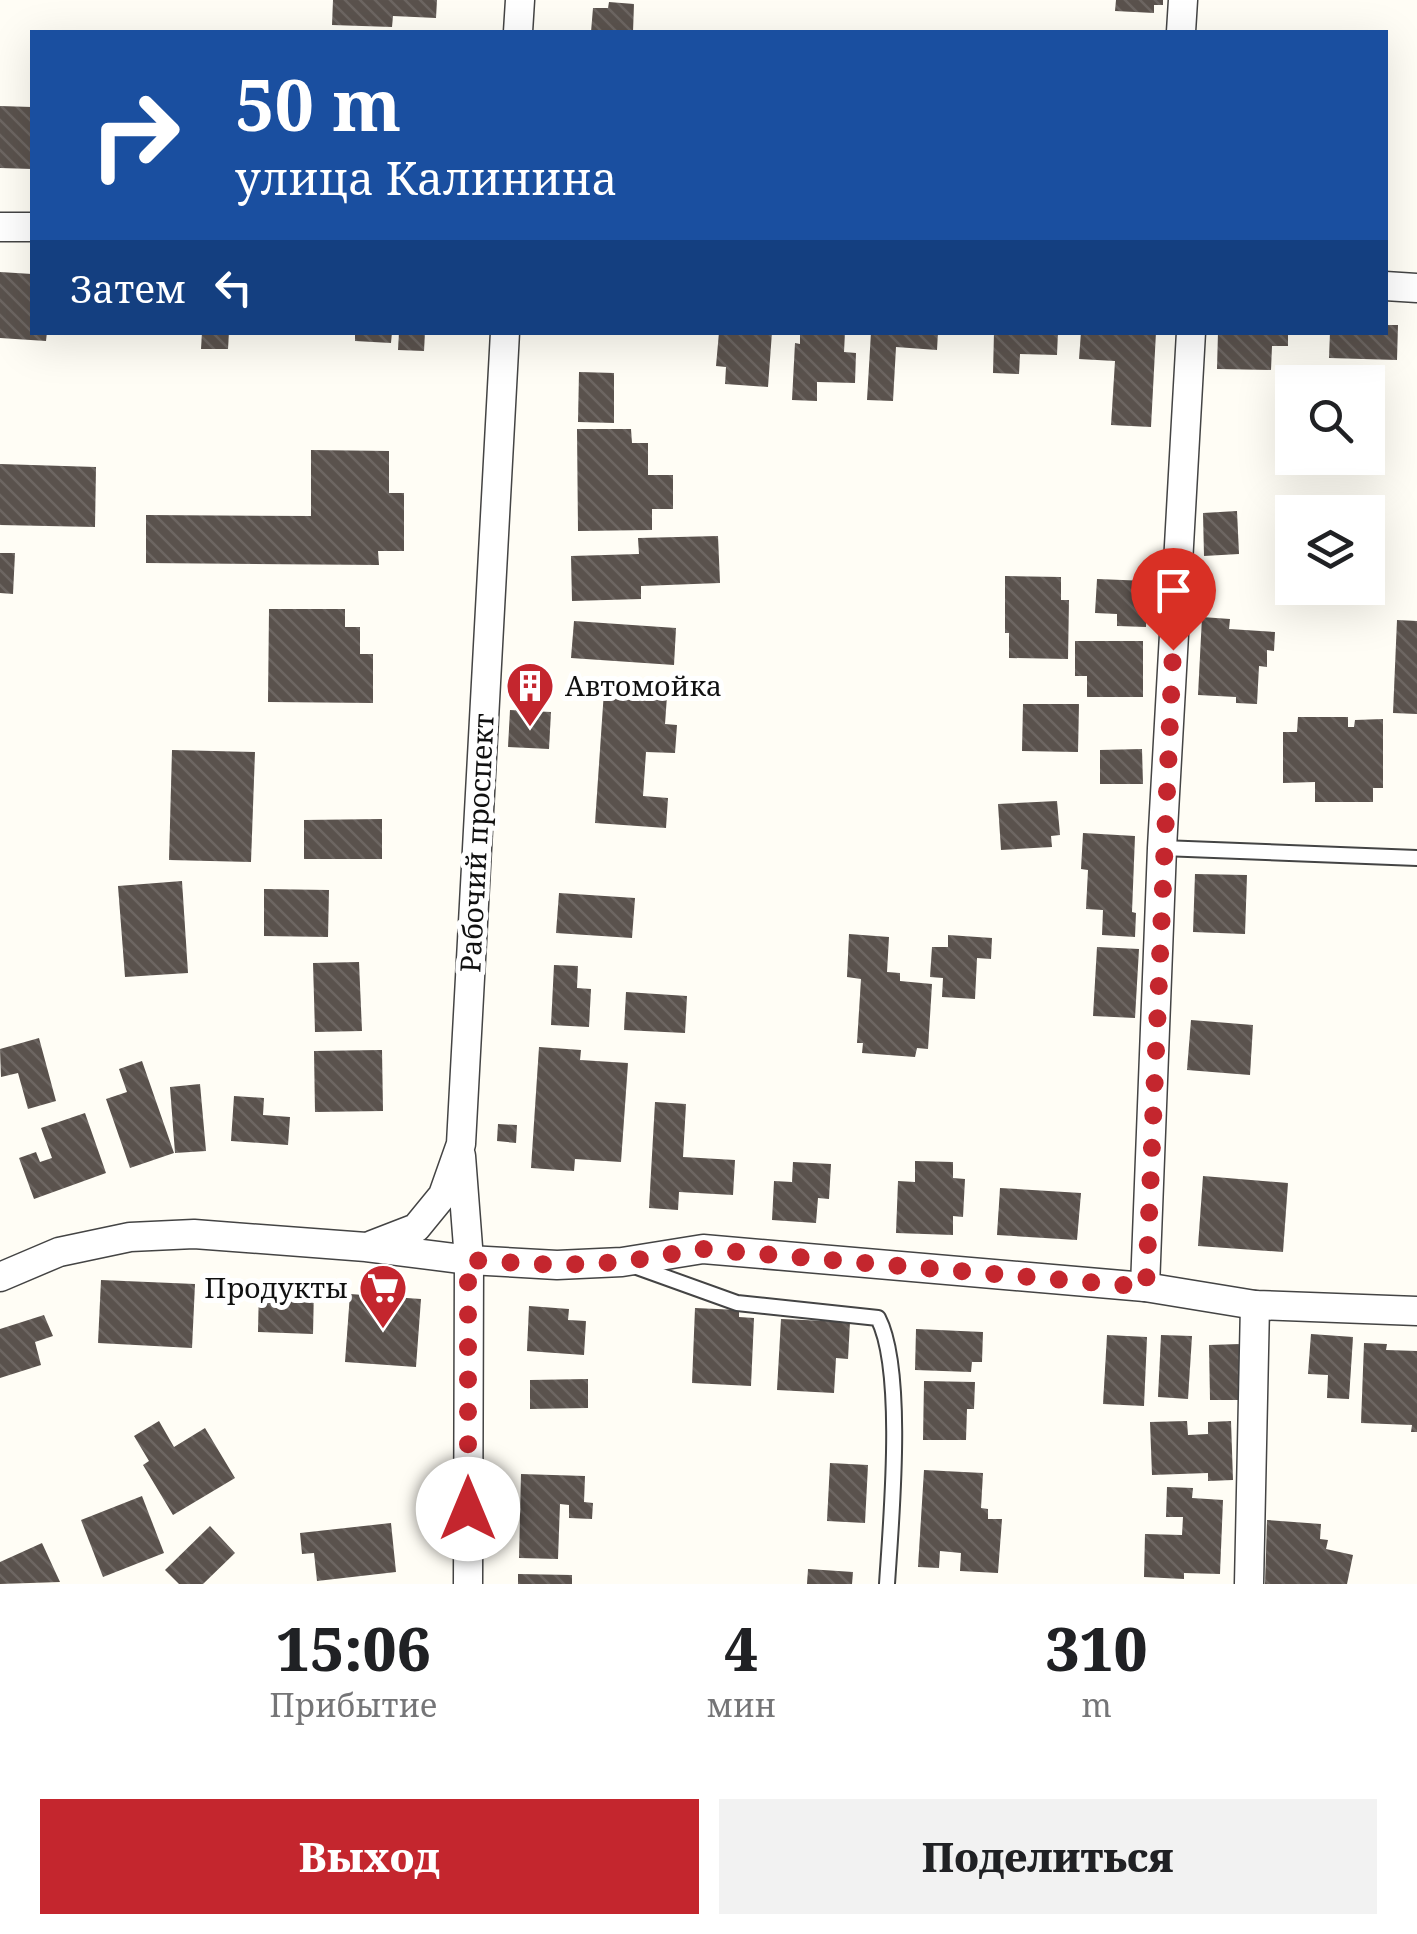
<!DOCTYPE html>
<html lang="ru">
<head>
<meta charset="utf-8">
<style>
	:root { --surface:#fff; --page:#f2f2f2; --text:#202124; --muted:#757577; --accent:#c4262e }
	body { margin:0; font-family:"Noto Serif",serif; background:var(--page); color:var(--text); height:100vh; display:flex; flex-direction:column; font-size:38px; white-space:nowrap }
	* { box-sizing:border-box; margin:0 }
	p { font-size:32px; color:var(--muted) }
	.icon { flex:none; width:55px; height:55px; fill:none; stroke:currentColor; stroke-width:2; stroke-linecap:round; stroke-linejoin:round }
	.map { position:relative; height:1584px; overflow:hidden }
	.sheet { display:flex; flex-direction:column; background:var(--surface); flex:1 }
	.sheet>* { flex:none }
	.banner { position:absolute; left:30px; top:30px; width:1358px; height:305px; border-radius:0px; box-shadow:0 10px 40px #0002; background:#1a4fa0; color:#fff; overflow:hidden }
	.fabs { position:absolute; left:1275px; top:365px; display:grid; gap:20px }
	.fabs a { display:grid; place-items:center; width:110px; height:110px; border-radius:0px; background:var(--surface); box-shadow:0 10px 40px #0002; font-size:50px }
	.pin { position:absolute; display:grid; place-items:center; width:85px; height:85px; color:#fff; margin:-102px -42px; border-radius:50% 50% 50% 0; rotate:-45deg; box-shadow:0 0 10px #0007 }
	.pin .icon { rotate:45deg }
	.me { position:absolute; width:110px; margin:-55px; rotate:0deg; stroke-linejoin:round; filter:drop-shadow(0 0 8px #0008) }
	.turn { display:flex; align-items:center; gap:35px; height:210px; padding:0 40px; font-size:45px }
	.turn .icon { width:130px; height:130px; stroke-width:2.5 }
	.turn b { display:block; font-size:70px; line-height:85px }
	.then { display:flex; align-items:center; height:95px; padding:0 40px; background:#0003; gap:20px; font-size:38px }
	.eta { display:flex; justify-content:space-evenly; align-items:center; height:170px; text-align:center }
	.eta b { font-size:60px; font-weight:800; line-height:70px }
	.cta { display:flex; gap:20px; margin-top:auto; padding:20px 40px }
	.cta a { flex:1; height:115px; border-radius:0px; background:var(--accent); color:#fff; font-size:40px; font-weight:800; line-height:115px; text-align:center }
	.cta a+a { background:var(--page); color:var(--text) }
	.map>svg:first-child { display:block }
	.building { fill:url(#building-back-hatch) }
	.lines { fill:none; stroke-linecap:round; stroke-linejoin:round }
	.lane-casing { stroke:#444; stroke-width:18 }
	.street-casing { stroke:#444; stroke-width:31 }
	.lane { stroke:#fff; stroke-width:14 }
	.street { stroke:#fff; stroke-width:28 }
	.route { stroke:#c4262e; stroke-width:18; stroke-dasharray:0 32.4 }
	.labels { text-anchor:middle; stroke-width:10; stroke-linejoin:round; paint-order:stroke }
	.poi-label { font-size:28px; fill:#111; stroke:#fff; text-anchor:start }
	.street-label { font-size:28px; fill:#111; stroke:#fff }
</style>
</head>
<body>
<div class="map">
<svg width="1417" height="1584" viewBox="0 0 1417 1584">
	<defs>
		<pattern id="building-back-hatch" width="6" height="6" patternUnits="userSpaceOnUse" patternTransform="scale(2.5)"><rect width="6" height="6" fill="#5a524d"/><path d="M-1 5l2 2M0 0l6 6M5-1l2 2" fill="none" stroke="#6d6662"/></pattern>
	</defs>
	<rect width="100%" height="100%" fill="#fffdf5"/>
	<g class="building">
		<path d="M 333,0 L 437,0 L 436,18 L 393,16 L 392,27 L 332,25 Z"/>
		<path d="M 1116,0 L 1163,0 L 1163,5 L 1154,5 L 1154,13 L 1115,11 Z"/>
		<path d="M 609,2 L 634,4 L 633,32 L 591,32 L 593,8 L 608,8 Z"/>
		<path d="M 0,106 L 32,107 L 32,169 L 0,168 Z"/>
		<path d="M 0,272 L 32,274 L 32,332 L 47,332 L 46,341 L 0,338 Z"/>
		<path d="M 1385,325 L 1398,325 L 1397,360 L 1329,358 L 1330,332 L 1385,332 Z"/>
		<path d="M 202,332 L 229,332 L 228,349 L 201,349 Z"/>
		<path d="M 355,332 L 392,332 L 391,343 L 355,341 Z"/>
		<path d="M 399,332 L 425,332 L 424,351 L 398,350 Z"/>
		<path d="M 719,332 L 772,332 L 768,387 L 725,384 L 726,367 L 716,366 Z"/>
		<path d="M 800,332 L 845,332 L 844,352 L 856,353 L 855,383 L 817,382 L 817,401 L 792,400 L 795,343 L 800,344 Z"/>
		<path d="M 871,332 L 938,332 L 937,350 L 896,347 L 893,401 L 867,400 Z"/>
		<path d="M 994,332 L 1058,332 L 1057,355 L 1020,354 L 1019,374 L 993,373 Z"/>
		<path d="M 1081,332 L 1156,332 L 1151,427 L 1111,425 L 1115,361 L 1079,359 Z"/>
		<path d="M 1218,332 L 1288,332 L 1288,346 L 1272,346 L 1271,370 L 1217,369 Z"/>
		<path d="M 579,372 L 614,373 L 614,423 L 578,422 Z"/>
		<path d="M 577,429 L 631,429 L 632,443 L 648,443 L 648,475 L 673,475 L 673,509 L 652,509 L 652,530 L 578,531 Z"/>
		<path d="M 311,450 L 389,451 L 389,493 L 404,493 L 404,551 L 378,551 L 379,565 L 146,563 L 146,515 L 311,516 Z"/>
		<path d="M 0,464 L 96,467 L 95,527 L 0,525 Z"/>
		<path d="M 1237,511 L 1239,554 L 1204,556 L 1203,513 Z"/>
		<path d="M 1368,515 L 1382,516 L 1379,592 L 1343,591 L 1343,588 L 1368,588 Z"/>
		<path d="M 718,536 L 720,583 L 641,586 L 641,599 L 572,601 L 571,556 L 639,554 L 638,538 Z"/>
		<path d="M 0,553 L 15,553 L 13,594 L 0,593 Z"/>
		<path d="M 1005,576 L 1061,577 L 1061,600 L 1069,600 L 1068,659 L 1009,658 L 1009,633 L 1005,633 Z"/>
		<path d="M 1097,579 L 1148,581 L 1146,627 L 1117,626 L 1117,614 L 1095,613 Z"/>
		<path d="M 269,609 L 345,609 L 345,627 L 360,627 L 360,654 L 373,654 L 373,703 L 268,702 Z"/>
		<path d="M 1202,617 L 1230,619 L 1229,629 L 1275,632 L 1274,651 L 1267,650 L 1267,667 L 1259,666 L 1257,704 L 1236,703 L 1236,697 L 1198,695 Z"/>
		<path d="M 1397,620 L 1417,621 L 1417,714 L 1393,713 Z"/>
		<path d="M 574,621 L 676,628 L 674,665 L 571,658 Z"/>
		<path d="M 1075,641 L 1143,641 L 1143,697 L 1087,697 L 1087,676 L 1075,676 Z"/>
		<path d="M 604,691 L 667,696 L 665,724 L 677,725 L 675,753 L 646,752 L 643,796 L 668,798 L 666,828 L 595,823 Z"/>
		<path d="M 1023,704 L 1079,704 L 1078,752 L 1022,751 Z"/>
		<path d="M 510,710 L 551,712 L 549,749 L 508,747 Z"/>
		<path d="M 1298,717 L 1348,717 L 1348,727 L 1354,727 L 1355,720 L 1383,719 L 1383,788 L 1373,788 L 1373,802 L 1315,802 L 1315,782 L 1283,783 L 1283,732 L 1297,732 Z"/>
		<path d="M 1142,749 L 1143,784 L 1100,784 L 1100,750 Z"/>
		<path d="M 172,750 L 255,752 L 251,862 L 169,860 Z"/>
		<path d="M 1057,801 L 1060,835 L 1051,836 L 1052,847 L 1001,850 L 998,804 Z"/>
		<path d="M 382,819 L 382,859 L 304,859 L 304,820 Z"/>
		<path d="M 1083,833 L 1135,836 L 1132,912 L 1136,913 L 1135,937 L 1102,935 L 1103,910 L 1086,909 L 1088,870 L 1081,869 Z"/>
		<path d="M 1195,874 L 1247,875 L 1245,934 L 1193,932 Z"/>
		<path d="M 182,881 L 188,973 L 125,977 L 118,886 Z"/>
		<path d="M 264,889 L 329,890 L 328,937 L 264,936 Z"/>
		<path d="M 559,893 L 635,898 L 632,938 L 556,933 Z"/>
		<path d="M 849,934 L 889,937 L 887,972 L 900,973 L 900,981 L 932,984 L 928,1049 L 917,1048 L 915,1057 L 862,1053 L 863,1043 L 857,1043 L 861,979 L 847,977 Z"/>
		<path d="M 948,935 L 992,938 L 991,959 L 977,958 L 975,999 L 942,997 L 943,978 L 930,977 L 932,947 L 948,947 Z"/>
		<path d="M 1097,947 L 1139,949 L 1135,1018 L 1093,1016 Z"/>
		<path d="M 359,962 L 362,1031 L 315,1032 L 313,963 Z"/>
		<path d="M 554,965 L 578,966 L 577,988 L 591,989 L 589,1027 L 551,1025 Z"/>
		<path d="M 626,992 L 687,996 L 685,1033 L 624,1030 Z"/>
		<path d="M 1191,1020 L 1253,1025 L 1250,1075 L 1187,1070 Z"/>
		<path d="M 39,1038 L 56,1101 L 28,1109 L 18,1073 L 1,1077 L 0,1049 Z"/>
		<path d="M 539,1047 L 581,1050 L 580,1060 L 628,1063 L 621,1162 L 575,1159 L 574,1171 L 531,1168 Z"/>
		<path d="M 382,1050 L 383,1111 L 315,1112 L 314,1051 Z"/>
		<path d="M 142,1061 L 174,1153 L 130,1168 L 106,1099 L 127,1092 L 119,1069 Z"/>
		<path d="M 200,1084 L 206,1151 L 175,1153 L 170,1087 Z"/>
		<path d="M 234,1096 L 264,1098 L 263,1115 L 290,1117 L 288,1145 L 231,1141 Z"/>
		<path d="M 655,1102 L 686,1104 L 683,1157 L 735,1160 L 733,1195 L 679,1192 L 678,1210 L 649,1208 Z"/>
		<path d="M 85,1113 L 106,1173 L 34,1199 L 19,1158 L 36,1152 L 40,1162 L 52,1158 L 41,1128 Z"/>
		<path d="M 498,1124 L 517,1125 L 516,1143 L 497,1141 Z"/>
		<path d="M 915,1161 L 953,1162 L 953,1178 L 965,1179 L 963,1217 L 953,1216 L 953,1235 L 896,1233 L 898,1181 L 915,1182 Z"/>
		<path d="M 793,1162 L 831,1164 L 829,1199 L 818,1198 L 816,1223 L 772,1220 L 774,1181 L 792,1182 Z"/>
		<path d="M 1203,1176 L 1288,1183 L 1283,1252 L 1198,1246 Z"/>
		<path d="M 1000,1188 L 1081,1193 L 1077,1240 L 997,1235 Z"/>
		<path d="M 101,1280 L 195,1284 L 192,1348 L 98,1343 Z"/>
		<path d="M 259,1286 L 314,1288 L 313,1334 L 258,1332 Z"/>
		<path d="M 350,1294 L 421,1299 L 416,1367 L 345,1362 Z"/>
		<path d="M 529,1306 L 569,1309 L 568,1320 L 586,1321 L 584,1355 L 527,1351 Z"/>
		<path d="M 695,1308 L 739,1310 L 739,1317 L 754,1318 L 751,1386 L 692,1383 Z"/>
		<path d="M 44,1315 L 53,1336 L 35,1342 L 41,1365 L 0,1378 L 0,1329 Z"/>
		<path d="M 781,1319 L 850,1322 L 848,1359 L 836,1358 L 834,1393 L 777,1390 Z"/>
		<path d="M 916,1329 L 983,1332 L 982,1362 L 972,1362 L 971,1372 L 915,1370 Z"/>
		<path d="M 1311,1334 L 1353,1337 L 1349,1399 L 1327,1398 L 1328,1375 L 1308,1374 Z"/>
		<path d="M 1107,1335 L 1147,1337 L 1144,1406 L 1103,1404 Z"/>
		<path d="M 1161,1335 L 1192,1336 L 1188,1399 L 1158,1397 Z"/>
		<path d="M 1364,1343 L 1387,1344 L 1386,1350 L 1417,1351 L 1417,1432 L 1411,1432 L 1412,1425 L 1361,1423 Z"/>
		<path d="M 1240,1344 L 1241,1400 L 1210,1400 L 1209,1345 Z"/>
		<path d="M 588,1379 L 588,1408 L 530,1409 L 530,1380 Z"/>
		<path d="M 924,1381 L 975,1382 L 974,1409 L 967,1409 L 966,1440 L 923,1440 Z"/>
		<path d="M 159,1421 L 174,1447 L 205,1428 L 235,1478 L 173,1515 L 143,1465 L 149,1461 L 134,1436 Z"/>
		<path d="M 1187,1421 L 1188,1435 L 1208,1434 L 1208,1422 L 1231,1421 L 1233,1480 L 1208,1481 L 1208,1473 L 1152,1475 L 1150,1422 Z"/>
		<path d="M 830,1463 L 868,1465 L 865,1523 L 827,1521 Z"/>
		<path d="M 924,1470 L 983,1473 L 981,1508 L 988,1509 L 988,1519 L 1002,1519 L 998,1573 L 960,1571 L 961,1553 L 940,1551 L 939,1568 L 918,1567 Z"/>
		<path d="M 521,1474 L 585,1476 L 584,1502 L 593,1503 L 592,1519 L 569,1518 L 569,1505 L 560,1504 L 558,1559 L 519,1558 Z"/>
		<path d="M 1167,1487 L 1193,1488 L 1192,1498 L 1223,1500 L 1220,1574 L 1184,1573 L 1184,1579 L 1144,1577 L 1145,1534 L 1182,1535 L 1183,1517 L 1166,1517 Z"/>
		<path d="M 142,1496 L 164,1553 L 103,1577 L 81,1520 Z"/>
		<path d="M 1267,1520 L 1321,1524 L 1320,1539 L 1328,1540 L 1326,1549 L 1353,1555 L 1347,1584 L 1265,1584 Z"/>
		<path d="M 391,1523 L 396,1572 L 317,1581 L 314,1553 L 302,1554 L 300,1533 Z"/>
		<path d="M 210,1526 L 235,1553 L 203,1584 L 179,1584 L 165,1570 Z"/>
		<path d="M 42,1543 L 60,1582 L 0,1584 L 0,1562 Z"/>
		<path d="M 808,1569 L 853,1572 L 852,1584 L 807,1584 Z"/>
		<path d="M 518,1574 L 572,1575 L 572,1584 L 518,1584 Z"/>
	</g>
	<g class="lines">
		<g class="lane-casing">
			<g id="lane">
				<path d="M 1162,848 L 1417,858"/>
				<path d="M 634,1266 L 737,1303 L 878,1318 C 905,1370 891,1521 887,1584"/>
			</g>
		</g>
		<g class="street-casing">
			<g id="street">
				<path d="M 518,32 L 520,0"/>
				<path d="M 1181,32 L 1183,0"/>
				<path d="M 0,227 L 32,227"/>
				<path d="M 1385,286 L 1417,288"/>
				<path d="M 461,1156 L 469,1260 L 468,1584"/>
				<path d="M 372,1245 L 416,1228 L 443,1195 L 461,1144 L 505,332"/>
				<path d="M 0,1277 L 59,1252 L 130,1237 L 194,1234 L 366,1247 L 469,1260 L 557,1265 L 622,1262 L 703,1249 L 1145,1287 L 1255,1305 L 1417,1311"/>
				<path d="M 1145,1287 L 1162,848 L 1191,332"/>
				<path d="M 1249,1584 L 1255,1305"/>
			</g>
		</g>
		<use href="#lane" class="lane"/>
		<use href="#street" class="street"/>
	</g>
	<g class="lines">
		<path class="route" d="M 468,1509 L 468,1260 L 557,1265 L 622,1262 L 703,1249 L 1146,1287 L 1173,650"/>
	</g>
	<defs>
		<g id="building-pin" transform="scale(2.5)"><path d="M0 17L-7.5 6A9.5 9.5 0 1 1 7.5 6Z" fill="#c4262e" stroke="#fff"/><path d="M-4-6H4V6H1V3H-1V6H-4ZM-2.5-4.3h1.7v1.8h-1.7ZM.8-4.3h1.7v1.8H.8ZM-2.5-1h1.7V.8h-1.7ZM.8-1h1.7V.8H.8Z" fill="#fff"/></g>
		<g id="supermarket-pin" transform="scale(2.5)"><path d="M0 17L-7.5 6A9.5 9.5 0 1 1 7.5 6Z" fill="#c4262e" stroke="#fff"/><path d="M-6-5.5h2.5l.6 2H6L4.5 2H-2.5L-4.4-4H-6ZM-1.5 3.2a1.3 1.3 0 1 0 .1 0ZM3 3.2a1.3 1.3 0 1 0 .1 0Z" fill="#fff"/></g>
	</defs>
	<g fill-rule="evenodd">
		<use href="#building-pin" x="530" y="686"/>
		<use href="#supermarket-pin" x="383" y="1288"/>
	</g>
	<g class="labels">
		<g class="poi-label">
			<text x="565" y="696">Автомойка</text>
			<text x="348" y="1298" text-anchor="end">Продукты</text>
		</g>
		<g class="street-label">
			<text transform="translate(477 843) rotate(-87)" y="10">Рабочий проспект</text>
		</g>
	</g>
</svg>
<div class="fabs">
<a><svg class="icon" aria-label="search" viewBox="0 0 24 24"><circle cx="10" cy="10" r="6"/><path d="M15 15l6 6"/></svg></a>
<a><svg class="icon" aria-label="layers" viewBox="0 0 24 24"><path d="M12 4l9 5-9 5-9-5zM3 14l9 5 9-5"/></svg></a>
</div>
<div class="pin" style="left:1173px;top:650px;background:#d93025"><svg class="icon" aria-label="arrive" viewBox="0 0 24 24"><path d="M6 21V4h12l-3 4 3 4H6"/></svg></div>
<svg class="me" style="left:468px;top:1509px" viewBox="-20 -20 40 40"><circle r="19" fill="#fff"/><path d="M0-13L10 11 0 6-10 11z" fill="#c4262e"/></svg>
<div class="banner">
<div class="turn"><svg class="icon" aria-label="right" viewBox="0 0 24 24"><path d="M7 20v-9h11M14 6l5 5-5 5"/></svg><div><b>50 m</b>улица Калинина</div></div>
<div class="then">Затем<svg class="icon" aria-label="left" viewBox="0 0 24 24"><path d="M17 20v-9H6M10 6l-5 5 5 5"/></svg></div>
</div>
</div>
<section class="sheet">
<div class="eta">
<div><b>15:06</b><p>Прибытие</p></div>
<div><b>4</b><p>мин</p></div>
<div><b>310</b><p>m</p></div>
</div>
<div class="cta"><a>Выход</a><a>Поделиться</a></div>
</section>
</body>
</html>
